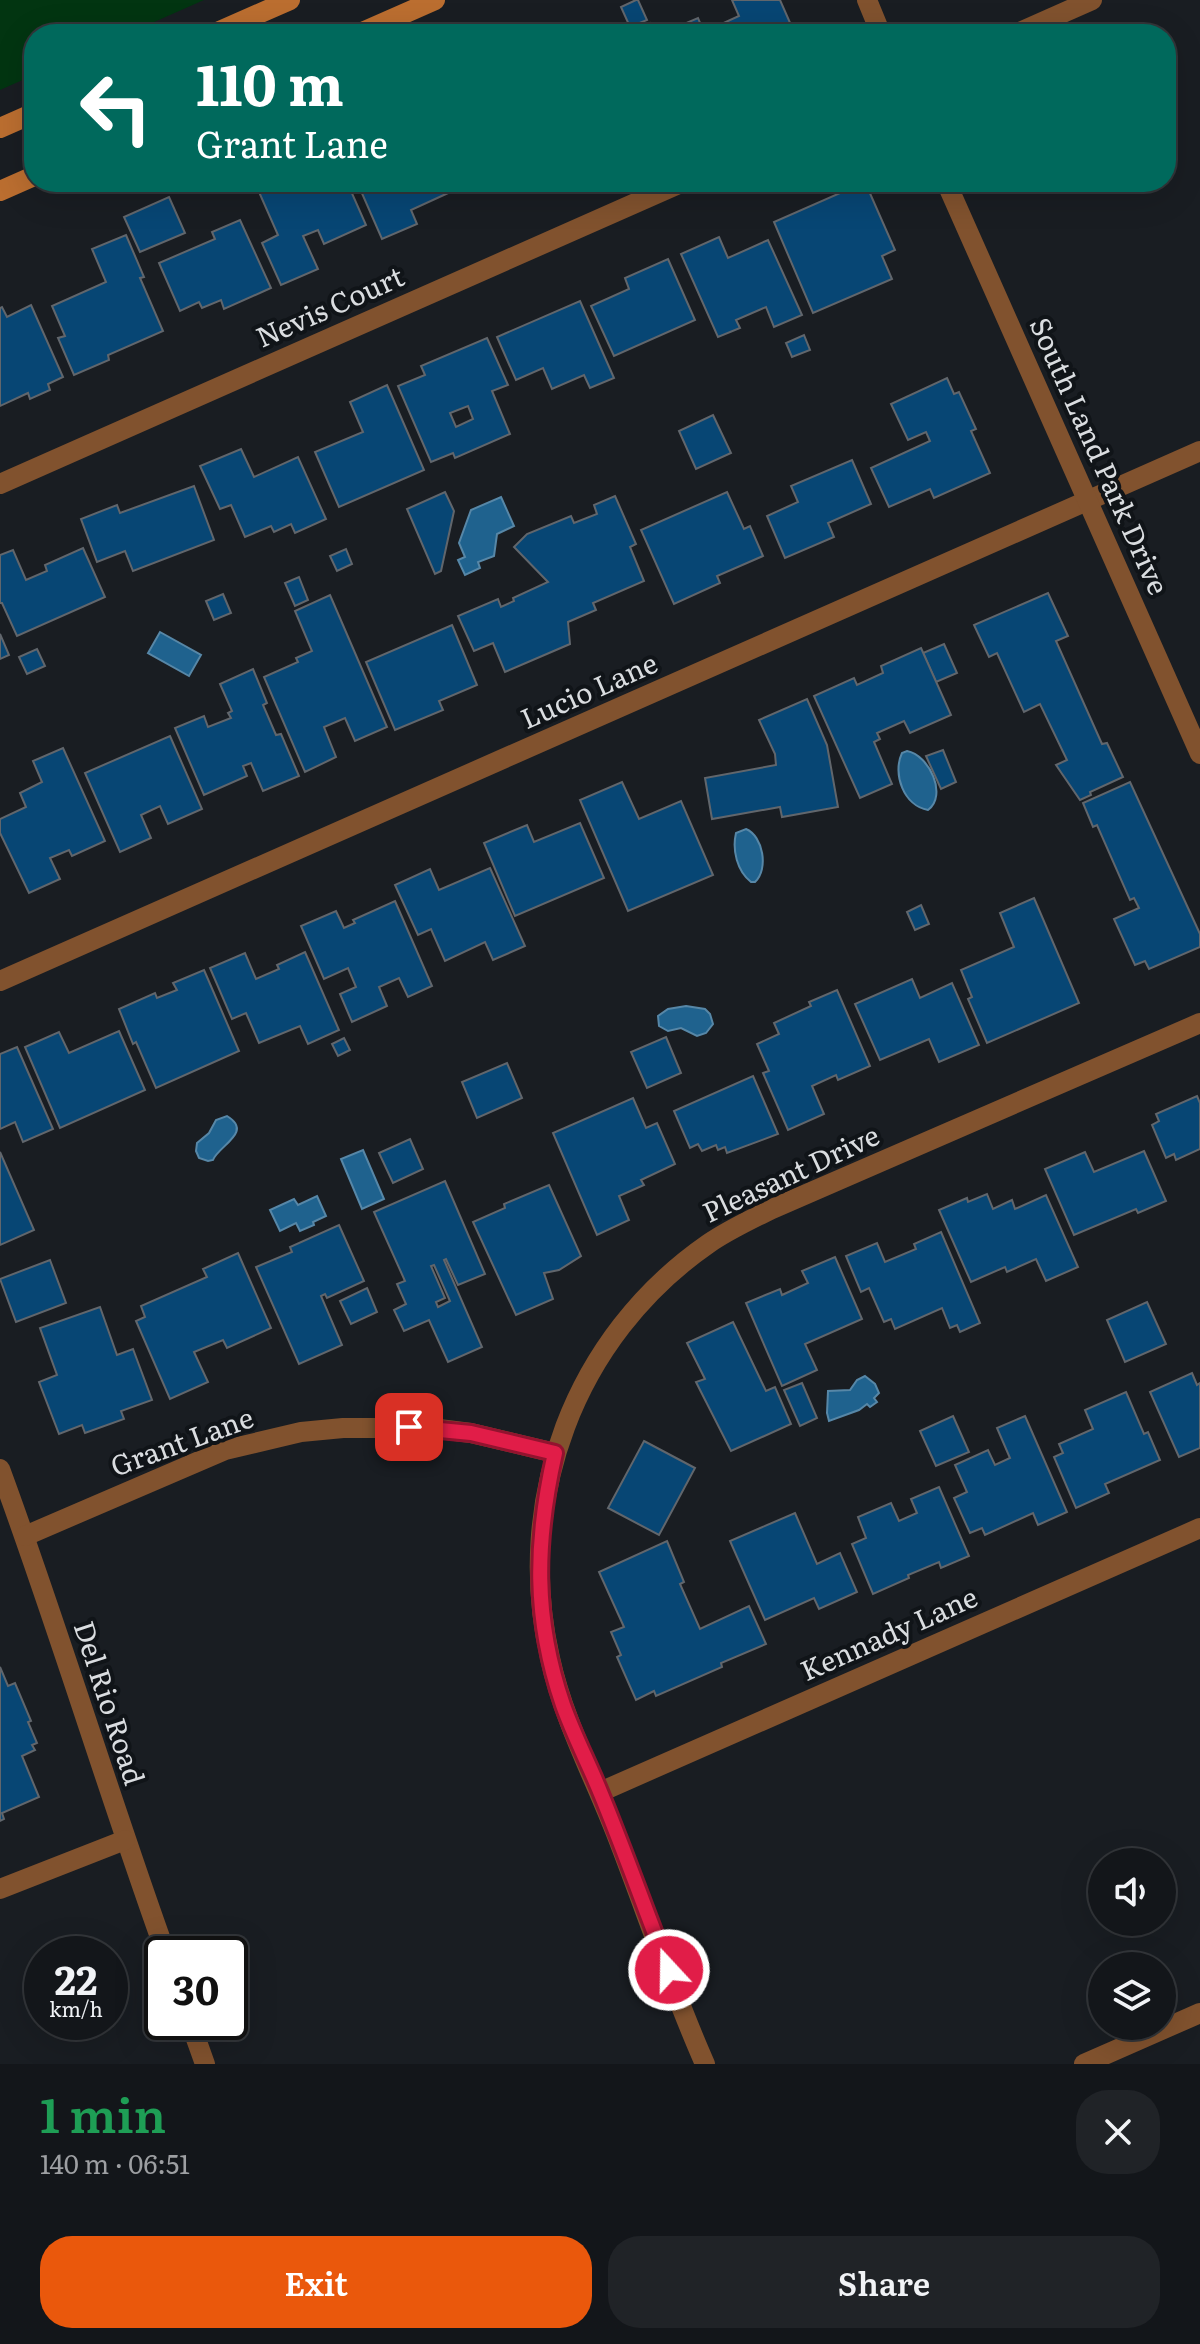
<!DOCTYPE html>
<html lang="en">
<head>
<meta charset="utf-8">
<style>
	:root { --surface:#13161a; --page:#202327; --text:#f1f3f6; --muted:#9d9fa2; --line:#323539; --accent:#ea580c }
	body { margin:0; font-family:Literata,serif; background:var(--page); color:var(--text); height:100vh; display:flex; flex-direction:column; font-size:30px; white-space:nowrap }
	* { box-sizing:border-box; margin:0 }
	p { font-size:26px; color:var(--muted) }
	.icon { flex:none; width:44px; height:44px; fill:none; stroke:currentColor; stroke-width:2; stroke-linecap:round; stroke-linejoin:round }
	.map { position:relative; height:2064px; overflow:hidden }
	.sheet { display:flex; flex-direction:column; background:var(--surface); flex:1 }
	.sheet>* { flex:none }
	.banner { position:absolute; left:24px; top:24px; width:1152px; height:168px; border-radius:32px; box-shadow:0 8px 32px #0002,0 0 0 2px var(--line); background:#00695c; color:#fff; overflow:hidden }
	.fabs { position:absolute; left:1088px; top:1848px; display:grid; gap:16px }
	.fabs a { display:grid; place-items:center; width:88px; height:88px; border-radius:50%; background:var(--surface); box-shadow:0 8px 32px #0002,0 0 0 2px var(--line); font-size:40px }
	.speed { position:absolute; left:24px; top:1936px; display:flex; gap:16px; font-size:40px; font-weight:700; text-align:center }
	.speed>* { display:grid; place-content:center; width:104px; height:104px; border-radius:50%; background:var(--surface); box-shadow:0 8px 32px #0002,0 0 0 2px var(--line); line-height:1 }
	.speed small { font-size:20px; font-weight:400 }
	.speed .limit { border:4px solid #111; border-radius:12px; background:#fff; color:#111 }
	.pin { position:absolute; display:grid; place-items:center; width:68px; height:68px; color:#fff; margin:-34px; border-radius:16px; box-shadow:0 4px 12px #0006 }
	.me { position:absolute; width:88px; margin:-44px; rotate:339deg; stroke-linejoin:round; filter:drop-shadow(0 0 6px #0008) }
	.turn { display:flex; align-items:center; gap:28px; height:168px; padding:0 40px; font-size:36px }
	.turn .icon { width:104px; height:104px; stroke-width:2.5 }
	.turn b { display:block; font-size:56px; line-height:68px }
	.round { display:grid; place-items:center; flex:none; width:84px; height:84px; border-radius:32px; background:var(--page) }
	.head { display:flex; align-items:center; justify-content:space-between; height:136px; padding:0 40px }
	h1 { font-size:48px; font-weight:600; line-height:60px; color:#1e9e55 }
	.primary-button { display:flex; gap:16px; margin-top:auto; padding:16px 40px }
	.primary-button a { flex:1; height:92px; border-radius:32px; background:var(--accent); color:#fff; font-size:32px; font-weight:600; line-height:92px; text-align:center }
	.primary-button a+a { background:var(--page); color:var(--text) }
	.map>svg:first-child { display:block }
	.green { fill:#023511 }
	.water { fill:#1f628e; stroke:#5787a7; stroke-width:2 }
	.building { fill:#074674; stroke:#61666c; stroke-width:2; fill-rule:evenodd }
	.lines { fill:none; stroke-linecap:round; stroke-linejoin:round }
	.minor { stroke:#81522e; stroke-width:20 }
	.tertiary { stroke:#81522e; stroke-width:20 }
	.secondary { stroke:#bb6e30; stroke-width:20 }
	.route-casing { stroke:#92132f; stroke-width:20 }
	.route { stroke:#e11d48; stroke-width:14 }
	.labels { text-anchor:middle; stroke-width:8; stroke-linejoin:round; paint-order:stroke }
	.street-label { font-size:28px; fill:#dadde0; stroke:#101418 }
</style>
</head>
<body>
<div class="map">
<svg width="1200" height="2064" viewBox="0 0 1200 2064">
	<rect width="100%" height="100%" fill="#191d22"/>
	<path class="green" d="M 0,0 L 204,0 L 127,34 L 34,34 L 34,75 L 0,90 Z"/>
	<g class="water">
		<path d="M 501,497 L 514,526 L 497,534 L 494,556 L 478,562 L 480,568 L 465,575 L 458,560 L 465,557 L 459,543 L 471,510 Z"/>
		<path d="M 160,632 L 201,655 L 189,676 L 148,653 Z"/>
		<path d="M 907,751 C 929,755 948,795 928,810 C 904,806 892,774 902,753 Z"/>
		<path d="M 746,829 C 763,836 769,869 755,882 L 751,882 C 737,871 732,850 736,833 Z"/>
		<path d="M 686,1006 L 705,1009 L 710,1014 L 713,1024 L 706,1033 L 697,1036 L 681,1028 L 668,1031 L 659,1026 L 658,1016 L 668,1009 Z"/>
		<path d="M 227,1116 C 254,1132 218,1146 213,1160 L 208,1161 L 199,1158 L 196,1151 L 197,1143 L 209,1133 L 216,1120 Z"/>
		<path d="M 363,1150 L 384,1199 L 362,1209 L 341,1159 Z"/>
		<path d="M 317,1196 L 326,1216 L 313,1222 L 314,1225 L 300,1231 L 296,1223 L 280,1231 L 270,1210 L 294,1199 L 298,1205 Z"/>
		<path d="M 865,1376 L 875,1384 L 879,1393 L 874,1398 L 877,1402 L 870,1407 L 867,1404 L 859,1410 L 829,1421 L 827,1413 L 828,1391 L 850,1390 L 857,1380 Z"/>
	</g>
	<g class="building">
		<path d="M 636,0 L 638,0 L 647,20 L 630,27 L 621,7 Z"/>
		<path d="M 732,0 L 780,0 L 795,34 L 666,34 L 665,32 L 698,18 L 704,32 L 739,16 Z"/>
		<path d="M 650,23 L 656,34 L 625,34 Z"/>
		<path d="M 282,182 L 347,182 L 366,225 L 324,244 L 318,230 L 303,236 L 318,269 L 281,285 L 262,243 L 278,235 L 259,192 Z"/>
		<path d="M 357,182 L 470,182 L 470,183 L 411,210 L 417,224 L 382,239 Z"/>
		<path d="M 480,182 L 507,182 L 484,192 Z"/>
		<path d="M 865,182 L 895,250 L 882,256 L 892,279 L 813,313 L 774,222 Z"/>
		<path d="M 169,197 L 185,233 L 140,252 L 124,217 Z"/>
		<path d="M 240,220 L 271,288 L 224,309 L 221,300 L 202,308 L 199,302 L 180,311 L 159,263 L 215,239 L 212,232 Z"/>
		<path d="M 126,235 L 144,277 L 140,278 L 163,331 L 108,355 L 109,360 L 74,375 L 58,338 L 65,336 L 52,306 L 106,282 L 92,249 Z"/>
		<path d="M 719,237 L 728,258 L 768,240 L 802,315 L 774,327 L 766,307 L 736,320 L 740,328 L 718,337 L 681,254 Z"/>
		<path d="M 668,259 L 695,320 L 614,356 L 591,306 L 629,289 L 625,278 Z"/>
		<path d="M 580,301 L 614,378 L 590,388 L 584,375 L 552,389 L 543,368 L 516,380 L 497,337 Z"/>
		<path d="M 31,305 L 63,377 L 48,384 L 50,390 L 30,399 L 28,393 L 0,406 L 0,308 L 2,307 L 7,317 Z"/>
		<path d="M 804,335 L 810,350 L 792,357 L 786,343 Z"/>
		<path d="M 487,338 L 508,385 L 492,391 L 510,434 L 455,458 L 453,453 L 431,462 L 398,386 L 425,375 L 421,366 ZM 468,406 L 473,419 L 456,427 L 450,413 Z"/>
		<path d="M 947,378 L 954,394 L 959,392 L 976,429 L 971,431 L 990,473 L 934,498 L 930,489 L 889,507 L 871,468 L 930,441 L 926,432 L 908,440 L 891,404 Z"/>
		<path d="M 387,385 L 424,470 L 339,507 L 315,452 L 363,432 L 350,402 Z"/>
		<path d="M 713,415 L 731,453 L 696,469 L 679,431 Z"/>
		<path d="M 241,449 L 254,477 L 298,457 L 326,519 L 295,533 L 291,524 L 274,532 L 271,526 L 245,537 L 231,505 L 220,509 L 200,466 Z"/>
		<path d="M 852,460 L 871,504 L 828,523 L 834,537 L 785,558 L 767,516 L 798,502 L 791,486 Z"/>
		<path d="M 194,486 L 214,540 L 133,571 L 125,551 L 97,562 L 81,519 L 117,505 L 120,513 Z"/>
		<path d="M 445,492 L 454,511 L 441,571 L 435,574 L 407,509 Z"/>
		<path d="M 727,492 L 744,529 L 750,526 L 763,556 L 717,576 L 720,583 L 674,604 L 641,530 Z"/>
		<path d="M 615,496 L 636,544 L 630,547 L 644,581 L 593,603 L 596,610 L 568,622 L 570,644 L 505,672 L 493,643 L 474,651 L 458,616 L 498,599 L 501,607 L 514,601 L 513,598 L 548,582 L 514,547 L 527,534 L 571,516 L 574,523 L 597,514 L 594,505 Z"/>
		<path d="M 83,548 L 105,597 L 17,636 L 2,603 L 0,603 L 0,555 L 13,550 L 26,580 L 47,571 L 45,565 Z"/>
		<path d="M 346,549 L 352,564 L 337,571 L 330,556 Z"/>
		<path d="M 299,577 L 308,600 L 295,606 L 285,583 Z"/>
		<path d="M 1048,593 L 1068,636 L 1056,641 L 1102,744 L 1107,743 L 1123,777 L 1090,792 L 1091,795 L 1080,800 L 1056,765 L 1067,760 L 1040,704 L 1024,712 L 997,653 L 989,657 L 974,625 Z"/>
		<path d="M 223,594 L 231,613 L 214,620 L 206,601 Z"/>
		<path d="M 330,595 L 387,727 L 355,741 L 345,718 L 324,727 L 336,757 L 305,772 L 264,677 L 298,662 L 296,658 L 312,651 L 295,611 Z"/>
		<path d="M 452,625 L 477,685 L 439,701 L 443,710 L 395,730 L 366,662 Z"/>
		<path d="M 0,634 L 9,655 L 0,659 Z"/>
		<path d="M 944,644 L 957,673 L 936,682 L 923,653 Z"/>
		<path d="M 921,648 L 951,715 L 910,733 L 904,721 L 877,733 L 880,739 L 874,742 L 892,784 L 860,798 L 814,696 L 854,678 L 857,685 L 883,673 L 881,666 Z"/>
		<path d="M 37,649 L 45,666 L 27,674 L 19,657 Z"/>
		<path d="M 253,669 L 267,703 L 263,705 L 276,735 L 281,734 L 299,776 L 263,791 L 251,763 L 243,766 L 247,776 L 204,795 L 175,728 L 204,716 L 208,727 L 231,718 L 228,713 L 232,711 L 220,684 Z"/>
		<path d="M 807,699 L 827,745 L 838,807 L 782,817 L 780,807 L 712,819 L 705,778 L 776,765 L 775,754 L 759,720 Z"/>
		<path d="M 170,736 L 202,809 L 168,824 L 160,806 L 141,815 L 151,838 L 120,852 L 85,773 Z"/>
		<path d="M 63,748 L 105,841 L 72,856 L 69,850 L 50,858 L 60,879 L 29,893 L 0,833 L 0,819 L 26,807 L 20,793 L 42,782 L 33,761 Z"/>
		<path d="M 943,750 L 956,782 L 941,789 L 926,756 Z"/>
		<path d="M 622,782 L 639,819 L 681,801 L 713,875 L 628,911 L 580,800 Z"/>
		<path d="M 1130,782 L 1200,934 L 1200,947 L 1149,969 L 1145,961 L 1135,965 L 1114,919 L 1139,908 L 1134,898 L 1130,900 L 1097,825 L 1093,827 L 1083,803 Z"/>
		<path d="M 580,823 L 604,878 L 515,916 L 484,843 L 527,825 L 534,842 Z"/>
		<path d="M 490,868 L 525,946 L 493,960 L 485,942 L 445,961 L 431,929 L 418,935 L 395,885 L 430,869 L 439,890 Z"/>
		<path d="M 1034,898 L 1079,1003 L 987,1043 L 968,999 L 972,997 L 961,970 L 1014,947 L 1000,913 Z"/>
		<path d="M 395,901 L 432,986 L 408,997 L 399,978 L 379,987 L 387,1006 L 352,1022 L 340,994 L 356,987 L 348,968 L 324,979 L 301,926 L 336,911 L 344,928 L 355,923 L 353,920 Z"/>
		<path d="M 921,905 L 929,924 L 915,930 L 907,912 Z"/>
		<path d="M 305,952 L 339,1030 L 308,1044 L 300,1026 L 259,1043 L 246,1013 L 232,1019 L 210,968 L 245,953 L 256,979 L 279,969 L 277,965 Z"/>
		<path d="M 204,970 L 239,1051 L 156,1088 L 136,1042 L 133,1044 L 119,1009 L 155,993 L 157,998 L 177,990 L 173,983 Z"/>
		<path d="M 912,979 L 920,998 L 952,983 L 979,1045 L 939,1062 L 929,1039 L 880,1060 L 855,1004 Z"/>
		<path d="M 837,990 L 870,1066 L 838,1080 L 836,1075 L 812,1086 L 824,1114 L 788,1130 L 763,1073 L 769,1071 L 757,1044 L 779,1034 L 774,1023 L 811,1006 L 809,1002 Z"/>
		<path d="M 119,1031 L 145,1090 L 60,1128 L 25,1047 L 59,1032 L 69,1053 Z"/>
		<path d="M 666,1037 L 681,1073 L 647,1088 L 631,1052 Z"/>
		<path d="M 344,1038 L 350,1050 L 338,1056 L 332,1044 Z"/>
		<path d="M 17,1047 L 53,1129 L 23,1142 L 15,1122 L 0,1129 L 0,1054 Z"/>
		<path d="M 507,1063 L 522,1098 L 477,1118 L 462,1082 Z"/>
		<path d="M 753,1076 L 778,1134 L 727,1153 L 725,1147 L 718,1150 L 716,1145 L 702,1151 L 698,1144 L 690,1148 L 674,1111 Z"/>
		<path d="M 1197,1096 L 1200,1103 L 1200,1149 L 1176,1160 L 1174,1154 L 1166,1158 L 1152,1125 L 1159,1121 L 1156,1114 Z"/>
		<path d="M 633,1098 L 646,1128 L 657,1123 L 675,1164 L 641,1180 L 644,1185 L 619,1196 L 629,1220 L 597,1235 L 553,1133 Z"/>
		<path d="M 410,1139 L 423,1169 L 393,1183 L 379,1153 Z"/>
		<path d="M 1144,1151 L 1166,1201 L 1138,1213 L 1136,1209 L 1074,1235 L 1045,1169 L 1085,1152 L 1094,1172 Z"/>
		<path d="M 0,1152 L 34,1230 L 0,1245 Z"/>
		<path d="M 445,1181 L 485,1274 L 458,1285 L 446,1259 L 444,1260 L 482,1347 L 448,1362 L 429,1320 L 404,1331 L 394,1310 L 406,1304 L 397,1284 L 405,1281 L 374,1212 ZM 434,1265 L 450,1301 L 438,1307 L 436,1302 L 445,1298 L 431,1266 Z"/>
		<path d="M 549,1185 L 581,1256 L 559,1270 L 544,1273 L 553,1299 L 516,1315 L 473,1222 L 505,1208 L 504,1204 Z"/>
		<path d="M 987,1194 L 993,1209 L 1012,1200 L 1015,1209 L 1046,1195 L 1078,1267 L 1046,1281 L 1036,1259 L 1007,1272 L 1005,1267 L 971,1282 L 939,1210 L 967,1198 L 968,1202 Z"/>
		<path d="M 339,1225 L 364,1281 L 327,1298 L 325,1294 L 321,1296 L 342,1345 L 299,1364 L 256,1267 L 292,1252 L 290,1247 Z"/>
		<path d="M 941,1232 L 980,1323 L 960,1332 L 957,1325 L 950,1328 L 942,1308 L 895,1329 L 891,1319 L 884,1322 L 869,1288 L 861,1292 L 846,1256 L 877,1243 L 885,1262 L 916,1249 L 914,1244 Z"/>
		<path d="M 238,1253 L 271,1328 L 227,1348 L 223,1340 L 194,1352 L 208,1382 L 170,1399 L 136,1321 L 145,1317 L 141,1306 L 207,1277 L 203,1269 Z"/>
		<path d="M 835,1257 L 862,1319 L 805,1344 L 817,1370 L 782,1386 L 746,1303 L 780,1289 L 782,1295 L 808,1283 L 802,1271 Z"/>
		<path d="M 50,1260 L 66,1303 L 16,1322 L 0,1279 Z"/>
		<path d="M 367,1288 L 377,1312 L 351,1324 L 340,1301 Z"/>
		<path d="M 1147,1302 L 1166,1344 L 1125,1362 L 1107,1320 Z"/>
		<path d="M 100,1307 L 117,1355 L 133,1349 L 152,1400 L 121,1411 L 124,1419 L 85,1433 L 82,1425 L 59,1434 L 39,1382 L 57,1375 L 40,1328 Z"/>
		<path d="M 733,1322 L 766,1391 L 775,1387 L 791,1424 L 731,1451 L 696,1382 L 705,1379 L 687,1343 Z"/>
		<path d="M 1192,1373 L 1197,1385 L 1200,1383 L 1200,1448 L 1179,1457 L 1150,1392 Z"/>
		<path d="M 802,1383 L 817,1418 L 800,1426 L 784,1390 Z"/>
		<path d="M 1126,1392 L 1144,1434 L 1148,1432 L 1160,1460 L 1105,1484 L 1109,1493 L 1076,1508 L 1054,1457 L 1063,1453 L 1059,1444 L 1093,1429 L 1085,1410 Z"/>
		<path d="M 953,1416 L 969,1452 L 936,1466 L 920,1431 Z"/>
		<path d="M 1025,1416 L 1067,1512 L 1038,1525 L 1033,1513 L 985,1535 L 982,1528 L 970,1533 L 954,1498 L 967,1492 L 955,1465 L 988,1450 L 995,1465 L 1010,1458 L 997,1428 Z"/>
		<path d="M 644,1441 L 695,1468 L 659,1535 L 608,1508 Z"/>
		<path d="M 939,1487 L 969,1556 L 941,1568 L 939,1562 L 908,1575 L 909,1578 L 873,1594 L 852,1544 L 866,1538 L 858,1517 L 891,1503 L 899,1521 L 917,1513 L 911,1499 Z"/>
		<path d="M 795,1513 L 817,1564 L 840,1553 L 857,1592 L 819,1609 L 814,1598 L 765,1620 L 730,1541 Z"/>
		<path d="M 667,1541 L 684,1582 L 680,1584 L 700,1629 L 749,1606 L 766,1644 L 721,1663 L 722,1667 L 656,1696 L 654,1691 L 636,1700 L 617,1657 L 621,1655 L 611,1632 L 624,1627 L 599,1572 Z"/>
		<path d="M 0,1667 L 8,1686 L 15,1683 L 31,1721 L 28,1722 L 37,1743 L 32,1745 L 35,1750 L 22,1756 L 39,1797 L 2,1813 L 4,1819 L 0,1821 Z"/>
	</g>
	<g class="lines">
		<g class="minor">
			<path d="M 1015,34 L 1092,0"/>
			<path d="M 0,484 L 683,182"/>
			<path d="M 0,981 L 1200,451"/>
			<path d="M 0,1469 C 59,1629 108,1793 166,1954"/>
			<path d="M 25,1536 L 225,1450 L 301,1432 L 343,1428 L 431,1428 L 471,1433 L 555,1453"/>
			<path d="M 600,1792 L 1200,1528"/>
			<path d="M 0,1889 L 125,1840"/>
			<path d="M 190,2022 L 205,2064"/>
			<path d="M 705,2064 C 673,1992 648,1917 620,1844 C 597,1782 564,1723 550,1658 C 514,1500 574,1337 708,1244 C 728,1230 750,1220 772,1209 L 1200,1023"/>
			<path d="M 1084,2064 L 1200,2013"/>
		</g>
		<g class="tertiary">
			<path d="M 867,0 L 881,34"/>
			<path d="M 946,182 L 1200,754"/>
		</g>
		<g class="secondary">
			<path d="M 213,34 L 290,0"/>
			<path d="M 358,34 L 435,0"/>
			<path d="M 0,128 L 34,113"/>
			<path d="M 0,191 L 34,176"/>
		</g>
	</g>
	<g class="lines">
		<g class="route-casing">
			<path id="route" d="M 409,1427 L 471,1433 L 555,1453 C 535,1541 533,1618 563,1705 C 574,1736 589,1764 601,1794 C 625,1852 646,1912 669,1970"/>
		</g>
		<use href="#route" class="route"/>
	</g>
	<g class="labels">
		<g class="street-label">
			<text transform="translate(330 307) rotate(-24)" y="10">Nevis Court</text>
			<text transform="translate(1099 456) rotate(66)" y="10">South Land Park Drive</text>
			<text transform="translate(589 691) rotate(-24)" y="10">Lucio Lane</text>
			<text transform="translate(791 1174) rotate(-25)" y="10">Pleasant Drive</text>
			<text transform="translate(182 1442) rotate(-20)" y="10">Grant Lane</text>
			<text transform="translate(889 1634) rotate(-24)" y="10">Kennady Lane</text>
			<text transform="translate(109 1703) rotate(72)" y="10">Del Rio Road</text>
		</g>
	</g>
</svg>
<div class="fabs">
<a><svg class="icon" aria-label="sound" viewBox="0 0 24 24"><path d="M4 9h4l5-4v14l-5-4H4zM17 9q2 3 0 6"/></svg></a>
<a><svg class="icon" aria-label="layers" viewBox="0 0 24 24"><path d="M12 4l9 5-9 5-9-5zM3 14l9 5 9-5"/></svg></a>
</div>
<div class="speed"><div>22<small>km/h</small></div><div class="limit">30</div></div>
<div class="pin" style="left:409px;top:1427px;background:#d93025"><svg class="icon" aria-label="arrive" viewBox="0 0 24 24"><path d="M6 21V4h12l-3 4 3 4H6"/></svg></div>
<svg class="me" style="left:669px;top:1970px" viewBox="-20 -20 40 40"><circle r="17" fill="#e11d48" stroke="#fff" stroke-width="3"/><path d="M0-11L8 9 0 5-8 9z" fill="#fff"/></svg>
<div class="banner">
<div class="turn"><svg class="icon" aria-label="left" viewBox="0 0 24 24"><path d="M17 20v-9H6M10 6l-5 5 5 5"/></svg><div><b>110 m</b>Grant Lane</div></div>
</div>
</div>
<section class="sheet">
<div class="head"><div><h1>1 min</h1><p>140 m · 06:51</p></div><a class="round"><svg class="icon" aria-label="close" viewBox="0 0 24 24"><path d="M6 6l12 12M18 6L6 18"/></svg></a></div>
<div class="primary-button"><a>Exit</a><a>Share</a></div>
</section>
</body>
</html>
